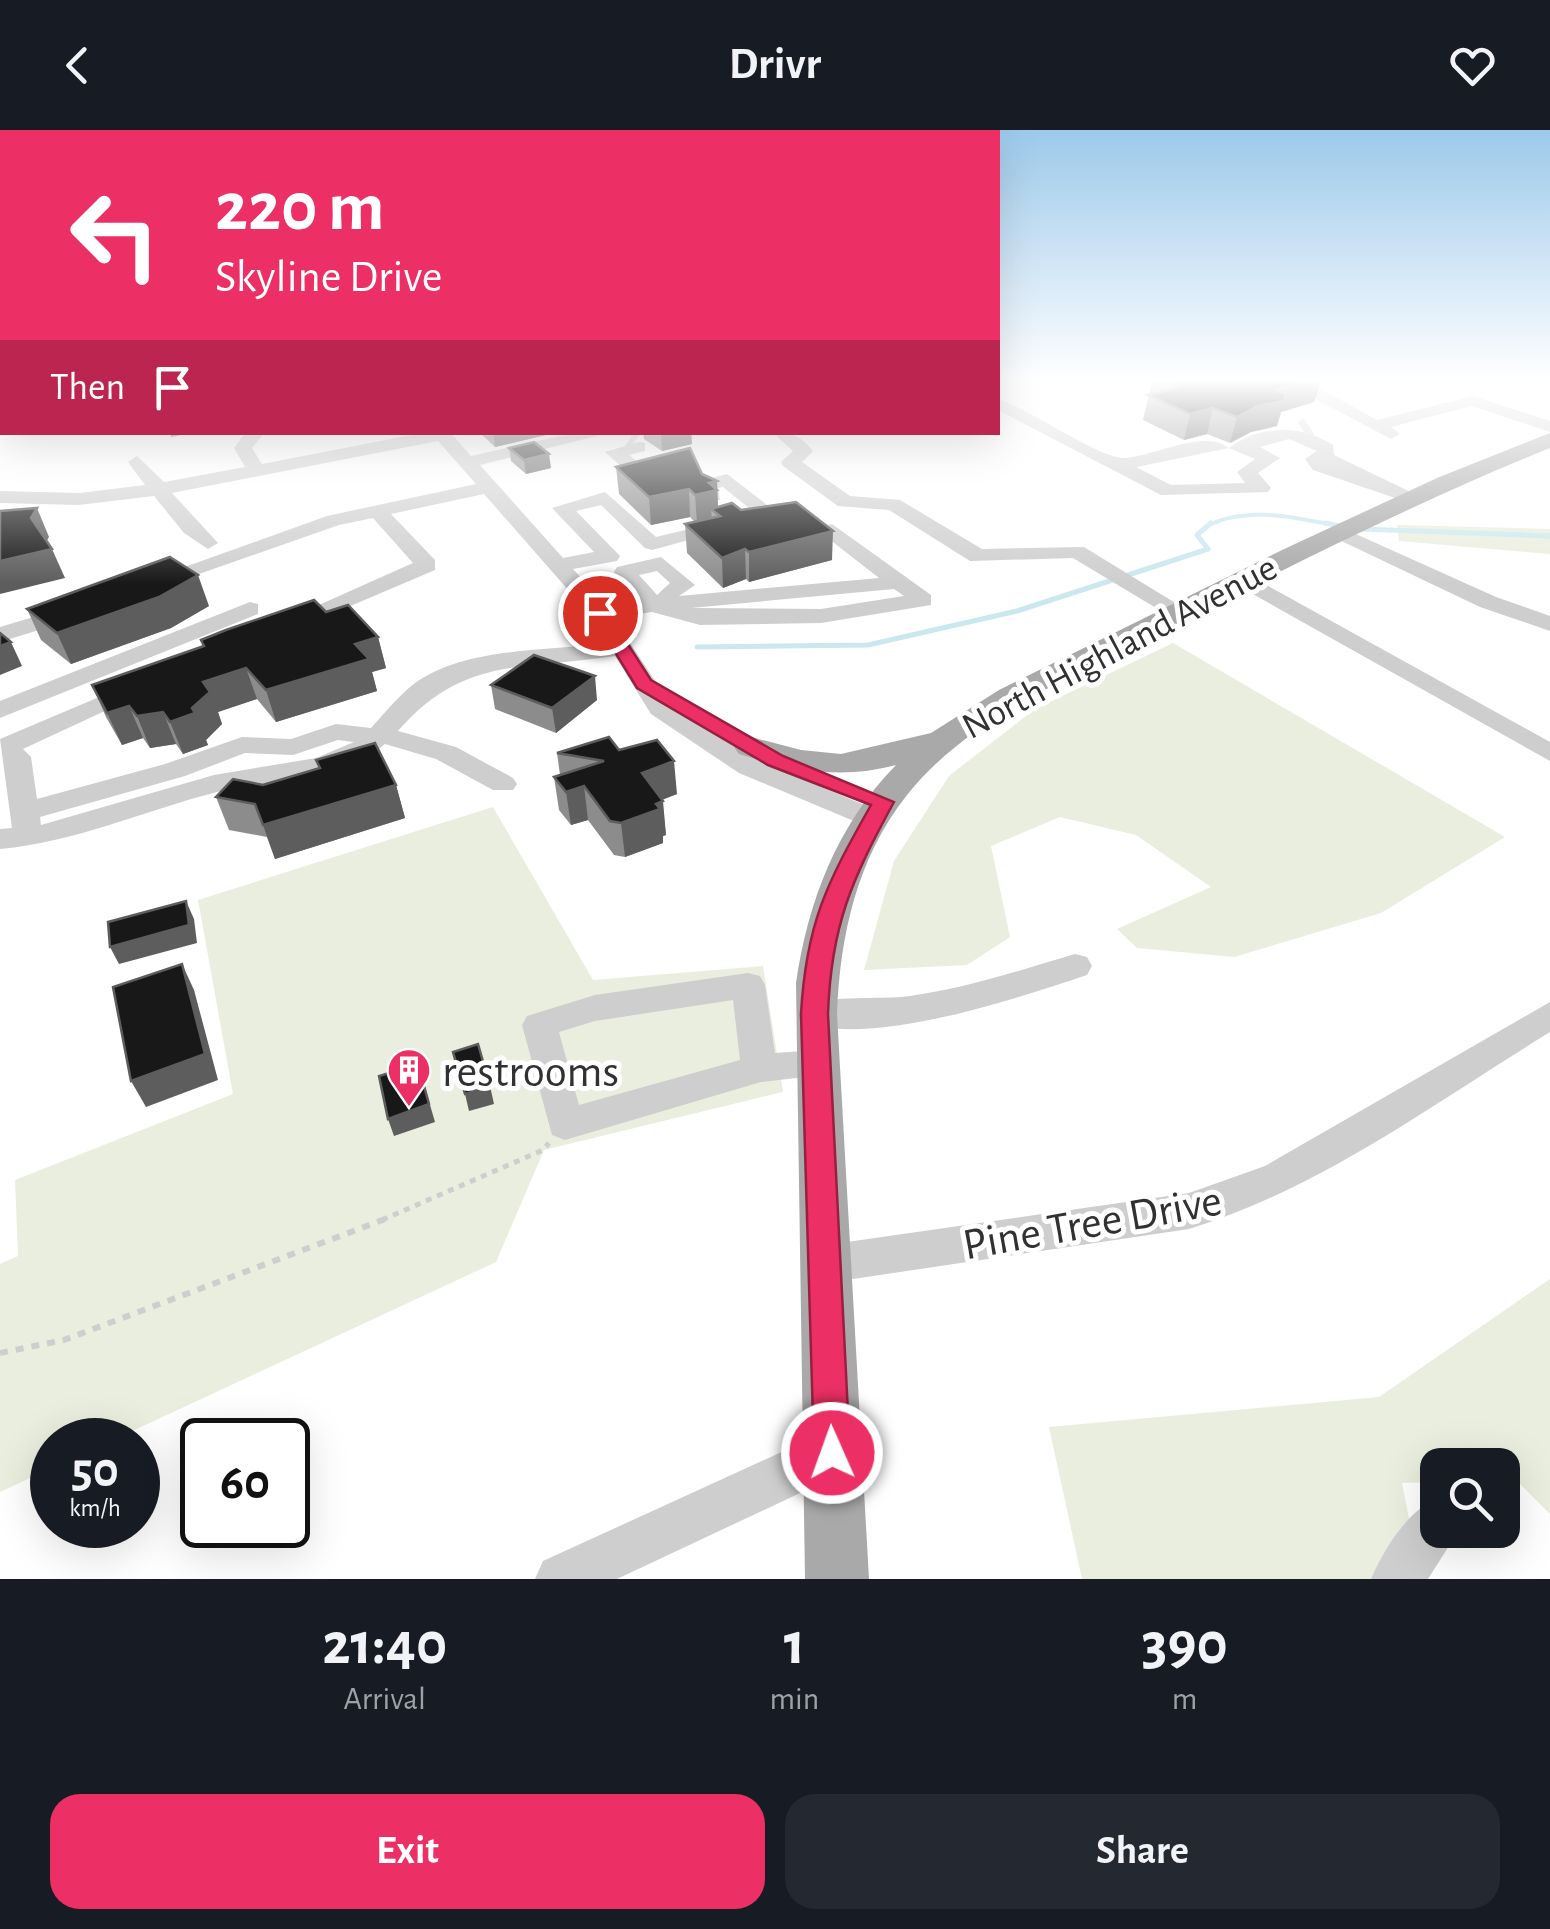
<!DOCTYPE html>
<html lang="en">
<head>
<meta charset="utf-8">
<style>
	:root { --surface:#171b24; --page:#242831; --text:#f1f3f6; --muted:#9ea1a6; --accent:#ec2f64 }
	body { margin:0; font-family:"Alegreya Sans",sans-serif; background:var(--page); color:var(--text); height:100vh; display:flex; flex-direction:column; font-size:38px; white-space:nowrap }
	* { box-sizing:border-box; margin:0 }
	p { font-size:32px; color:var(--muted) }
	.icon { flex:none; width:55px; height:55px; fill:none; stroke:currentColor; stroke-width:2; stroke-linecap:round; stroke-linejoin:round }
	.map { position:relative; height:1449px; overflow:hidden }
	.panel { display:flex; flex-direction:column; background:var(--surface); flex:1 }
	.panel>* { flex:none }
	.top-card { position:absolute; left:0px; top:0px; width:1000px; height:305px; box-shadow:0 10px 40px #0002; background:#ec2f64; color:#fff; overflow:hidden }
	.tools { position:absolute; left:1420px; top:1318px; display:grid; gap:20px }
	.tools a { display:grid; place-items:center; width:100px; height:100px; border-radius:20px; background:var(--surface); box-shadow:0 10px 40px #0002; font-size:50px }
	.speed { position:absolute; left:30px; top:1288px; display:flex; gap:20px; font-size:50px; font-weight:700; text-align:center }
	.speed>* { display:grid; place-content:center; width:130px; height:130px; border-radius:50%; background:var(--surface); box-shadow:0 10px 40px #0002; line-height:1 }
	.speed small { font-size:25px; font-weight:400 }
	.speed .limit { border:5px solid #111; border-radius:15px; background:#fff; color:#111 }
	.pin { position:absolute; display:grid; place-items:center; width:85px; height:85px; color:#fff; margin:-42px; border:5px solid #fff; border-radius:50%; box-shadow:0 2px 10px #0007 }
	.me { position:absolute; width:110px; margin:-55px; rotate:358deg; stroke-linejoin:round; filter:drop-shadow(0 0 8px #0008) }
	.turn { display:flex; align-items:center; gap:35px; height:210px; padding:0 50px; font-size:45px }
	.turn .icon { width:130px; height:130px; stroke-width:2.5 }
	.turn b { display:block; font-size:70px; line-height:85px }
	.then { display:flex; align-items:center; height:95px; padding:0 50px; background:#0003; gap:20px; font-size:38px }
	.eta { display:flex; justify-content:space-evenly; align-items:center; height:170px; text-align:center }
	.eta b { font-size:60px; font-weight:700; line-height:70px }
	.action { display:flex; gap:20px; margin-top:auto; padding:20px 50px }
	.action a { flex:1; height:115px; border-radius:30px; background:var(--accent); color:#fff; font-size:40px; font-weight:700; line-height:115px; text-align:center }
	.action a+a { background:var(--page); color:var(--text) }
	header { display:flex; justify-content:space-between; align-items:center; height:130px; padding:0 50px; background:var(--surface); font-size:45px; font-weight:700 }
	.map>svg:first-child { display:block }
	.green { fill:#eaeede }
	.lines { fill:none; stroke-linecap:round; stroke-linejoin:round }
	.stream-far1 { stroke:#cae8ee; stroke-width:4 }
	.stream { stroke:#cae8ee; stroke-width:5 }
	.minor-tunnel { stroke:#d6d6d6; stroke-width:19; stroke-dasharray:19 9; stroke-linecap:butt }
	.path-far1 { stroke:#cecece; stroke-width:5; stroke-dasharray:6 6; stroke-linecap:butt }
	.path { stroke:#cecece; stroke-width:6; stroke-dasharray:8 8; stroke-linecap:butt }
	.minor { fill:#cecece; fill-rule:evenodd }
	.major { fill:#a9a9a9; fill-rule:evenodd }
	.wall { fill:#8c8c8c }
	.shaded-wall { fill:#5d5d5d }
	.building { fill:#181818; stroke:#5d5d5d; stroke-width:2.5 }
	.route { fill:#ec2f64; stroke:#991f41; stroke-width:2.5 }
	.labels { text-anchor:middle; stroke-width:10; stroke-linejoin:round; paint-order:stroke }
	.street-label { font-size:38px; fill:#313131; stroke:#fff }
	.near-poi-label { font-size:45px; fill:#313131; stroke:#fff; text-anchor:start }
	.near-street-label { font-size:45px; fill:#313131; stroke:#fff }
</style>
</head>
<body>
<header><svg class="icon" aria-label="back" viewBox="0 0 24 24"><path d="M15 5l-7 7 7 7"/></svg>Drivr<svg class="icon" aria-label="heart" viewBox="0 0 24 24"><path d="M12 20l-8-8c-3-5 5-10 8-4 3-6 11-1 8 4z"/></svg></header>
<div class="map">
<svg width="1550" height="1449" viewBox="0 0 1550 1449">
	<rect width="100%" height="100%" fill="#fff"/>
	<g class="green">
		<path d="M 1397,395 L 1550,399 L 1550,424 L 1399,411 Z"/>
		<path d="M 1173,513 L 1505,707 L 1381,783 L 1234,827 L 1137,818 L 1117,799 L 1211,757 L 1136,705 L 1060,687 L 991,716 L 1010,807 L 967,835 L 864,840 L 894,731 L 949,646 L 1035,579 Z"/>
		<path d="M 493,677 L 593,850 L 763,836 L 783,962 L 544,1020 L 496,1132 L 113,1310 L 52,1310 L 52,1338 L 0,1362 L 0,1134 L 18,1126 L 15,1050 L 233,964 L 198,770 Z"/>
		<path d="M 1550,1149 L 1550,1384 L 1518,1352 L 1503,1352 L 1502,1335 L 1438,1335 L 1437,1352 L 1402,1353 L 1421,1449 L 1082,1449 L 1049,1297 L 1379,1267 Z"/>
	</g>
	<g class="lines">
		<path class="stream-far1" d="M 1207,396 C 1247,375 1296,388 1339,396"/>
		<g class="stream">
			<path d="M 1325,393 L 1340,396"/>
			<path d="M 1362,399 L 1550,406"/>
			<path d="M 697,517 L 868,515 L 1017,481 L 1208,419 L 1197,405 L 1211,393"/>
		</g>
		<g class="minor-tunnel">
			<path d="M 1303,300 L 1309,296"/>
			<path d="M 630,309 L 634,312"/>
		</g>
		<path class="path-far1" d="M 382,1090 L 543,1020 L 549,1013"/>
		<path class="path" d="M 0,1223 L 64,1210 L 388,1088"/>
		<g class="minor">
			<path d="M 1282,251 L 1310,253 L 1377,290 L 1473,266 L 1550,291 L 1550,302 L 1472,276 L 1391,297 L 1400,304 L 1391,309 Z"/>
			<rect x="0" y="261" width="2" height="10"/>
			<path d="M 998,269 C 1028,278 1100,329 1124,328 C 1153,327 1204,298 1229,318 C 1258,296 1300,293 1333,315 L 1334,325 L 1421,367 L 1404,371 L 1313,340 L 1305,329 L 1317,321 L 1289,309 L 1260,317 L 1280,328 L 1258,343 L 1271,358 L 1268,362 L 1161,365 L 998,280 ZM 1229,318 L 1255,329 L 1237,342 L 1245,353 L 1171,355 L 1136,337 Z"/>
			<path d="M 246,302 L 265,302 L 252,318 L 262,334 L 427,302 L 450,302 L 471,326 L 578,302 L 613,302 L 480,335 L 563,428 L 594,422 L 552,378 L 605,362 L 656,407 L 755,383 L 723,357 L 718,358 L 720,370 L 706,370 L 697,355 L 700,351 L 727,344 L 780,385 L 652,420 L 645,418 L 601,375 L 576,381 L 620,426 L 617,431 L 573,439 L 606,475 L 637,471 L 614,442 L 617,437 L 661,427 L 695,455 L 679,466 L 879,448 L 815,398 L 832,394 L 931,465 L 931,475 L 821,493 L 700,495 L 652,482 L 614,488 L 670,574 L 759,631 L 881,682 L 885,688 L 881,694 L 861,694 L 739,643 L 651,584 L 615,526 C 526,540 463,525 398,601 L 456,617 L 513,648 L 517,654 L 513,660 L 493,660 L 436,629 L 385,614 C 340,654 272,648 217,662 C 143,681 76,712 0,719 L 0,699 L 12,698 L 0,609 L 130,554 L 139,551 L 152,559 L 23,619 L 31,627 L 37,669 L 165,634 L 242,607 L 291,609 L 336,594 L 371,598 C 385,583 398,566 415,553 C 468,516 546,522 607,513 L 591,486 L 484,364 L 391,384 L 435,430 L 435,440 L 294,500 L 278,500 L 274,495 L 413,433 L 373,388 L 339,395 L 159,458 L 143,458 L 140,453 L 327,386 L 476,354 L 438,311 L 172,363 L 218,413 L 208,419 L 184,403 L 154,366 L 79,375 L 0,373 L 0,361 L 79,363 L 145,355 L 128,332 L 137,326 L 164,352 L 245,337 L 234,318 ZM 657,441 L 670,453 L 657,465 L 639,445 ZM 894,459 L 904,466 L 821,479 L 691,478 ZM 338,610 L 354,612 L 316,628 L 214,645 L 41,695 L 40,687 L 185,646 L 245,623 L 293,625 Z"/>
			<path d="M 772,302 C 791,302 801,306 813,321 L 802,332 L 850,366 L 900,370 L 982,419 L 1084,417 L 1190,482 L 1187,487 L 1171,487 L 1073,428 L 970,431 L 889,380 L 838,376 L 783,336 L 781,332 L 793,321 Z"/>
			<path d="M 639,312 L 645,313 L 645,321 L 629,325 L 642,335 L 669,332 L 669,340 L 632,346 L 605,322 Z"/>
			<path d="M 1338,396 L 1496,467 L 1550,486 L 1550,501 L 1480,477 L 1331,406 L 1328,402 Z"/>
			<path d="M 1243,442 L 1550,612 L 1550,631 L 1235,454 L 1232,449 Z"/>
			<path d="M 250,472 L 258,474 L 258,484 L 0,588 L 0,571 Z"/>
			<path d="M 70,476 L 81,483 L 78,488 L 0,512 L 0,497 Z"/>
			<path d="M 1075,824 L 1087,827 L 1092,836 L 1087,845 C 1015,869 876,916 803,893 L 798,884 L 803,875 C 835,865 876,870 910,866 C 967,858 1021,840 1075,824 Z"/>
			<path d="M 748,843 L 760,846 L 765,855 L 775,923 L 817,920 L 830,924 L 835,934 L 830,944 L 761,952 L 565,1010 L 552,1005 L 522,895 L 527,886 L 595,865 ZM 733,870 L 740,930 L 579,975 L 559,902 L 595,891 Z"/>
			<path d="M 1550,872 L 1550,902 C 1434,973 1320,1059 1189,1099 L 826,1153 L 811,1148 L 805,1134 L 811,1120 L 826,1115 L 1189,1063 L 1265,1036 Z"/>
			<path d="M 832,1299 L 849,1306 L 856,1323 L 849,1340 L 617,1449 L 535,1449 L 543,1431 Z"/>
			<path d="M 1438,1368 L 1438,1400 L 1459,1400 L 1428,1449 L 1371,1449 C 1384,1419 1408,1380 1438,1368 Z"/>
		</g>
		<path class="major" d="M 1550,303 L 1550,318 C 1414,373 1284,439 1153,506 C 1068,550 969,587 907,665 C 857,728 840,805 837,884 L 869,1449 L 805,1449 L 796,853 C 808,771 837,695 896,635 C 840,650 793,640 739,624 L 734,617 L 739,610 L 751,607 L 801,620 L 841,624 L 931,603 L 999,560 L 1282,420 L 1437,348 Z"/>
	</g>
	<g class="wall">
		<path d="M 1152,251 L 1321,251 L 1314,272 L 1281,282 L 1277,296 L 1251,302 L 1230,313 L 1207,304 L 1184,310 L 1143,290 Z"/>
		<path d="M 479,302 L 550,302 L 550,304 L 495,317 Z"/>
		<path d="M 643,302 L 691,302 L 692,314 L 662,321 L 644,309 Z"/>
		<path d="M 509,318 L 551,338 L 526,344 L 511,331 Z"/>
		<path d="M 616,337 L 702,344 L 717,351 L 718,377 L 741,380 L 832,430 L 749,452 L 746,449 L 723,458 L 687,423 L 685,394 L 695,392 L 690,387 L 651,395 L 619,364 Z"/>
		<path d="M 209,476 L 171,498 L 71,534 L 41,510 L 27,479 Z"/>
		<path d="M 326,482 L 378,507 L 386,538 L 372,542 L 377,561 L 276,592 L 257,569 L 218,582 L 222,594 L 206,610 L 208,615 L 183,624 L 176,614 L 150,618 L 143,608 L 122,615 L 106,587 L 92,555 L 203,516 L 201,510 Z"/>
		<path d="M 491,555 L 597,570 L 556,603 L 495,579 Z"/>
		<path d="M 619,620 L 677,664 L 662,670 L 666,705 L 663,706 L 663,713 L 625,727 L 614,725 L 588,690 L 571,695 L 559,680 L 554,647 L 560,645 L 557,623 Z"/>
		<path d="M 316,630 L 396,655 L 405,688 L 275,729 L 267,707 L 229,700 L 216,667 L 319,638 Z"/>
	</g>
	<g class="shaded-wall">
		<path d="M 1310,251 L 1321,251 L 1314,272 L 1281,282 L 1277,296 L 1251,302 L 1230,313 L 1237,287 L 1274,260 Z"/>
		<path d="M 1213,278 L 1207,304 L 1184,310 L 1190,284 Z"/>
		<path d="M 170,302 L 198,302 L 171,307 Z"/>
		<path d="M 493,302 L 550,302 L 550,304 L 495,317 Z"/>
		<path d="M 661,302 L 691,302 L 692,314 L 662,321 Z"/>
		<path d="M 549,324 L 551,338 L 526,344 L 524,330 Z"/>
		<path d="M 717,351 L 718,380 L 711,379 L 712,390 L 697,393 L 695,365 L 709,353 Z"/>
		<path d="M 689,359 L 690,387 L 651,395 L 649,367 Z"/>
		<path d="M 37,378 L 49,407 L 43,417 L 31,388 Z"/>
		<path d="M 833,401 L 832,430 L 749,452 L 749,422 Z"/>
		<path d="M 52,419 L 65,448 L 0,464 L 0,431 Z"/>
		<path d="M 745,419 L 746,449 L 723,458 L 722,428 Z"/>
		<path d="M 198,445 L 209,476 L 171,498 L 71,534 L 57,503 Z"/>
		<path d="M 378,507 L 386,538 L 372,542 L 377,561 L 276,592 L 266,560 L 355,514 Z"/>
		<path d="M 11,512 L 22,536 L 0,545 L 0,516 Z"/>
		<path d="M 246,538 L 257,569 L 218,582 L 222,594 L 206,610 L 208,615 L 183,624 L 170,592 L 192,578 L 203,552 Z"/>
		<path d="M 595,546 L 597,570 L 556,603 L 552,578 Z"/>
		<path d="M 129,576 L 143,608 L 122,615 L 107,583 Z"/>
		<path d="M 163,582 L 176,614 L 150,618 L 137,586 Z"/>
		<path d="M 674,631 L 677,664 L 645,676 L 642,643 Z"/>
		<path d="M 396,655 L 405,688 L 275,729 L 263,695 Z"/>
		<path d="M 584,656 L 588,690 L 571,695 L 566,662 Z"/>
		<path d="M 663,671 L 666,705 L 663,706 L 663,713 L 625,727 L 621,693 Z"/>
		<path d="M 186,771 L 194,789 L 197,813 L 119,834 L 110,817 Z"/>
		<path d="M 182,834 L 194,860 L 218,950 L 146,977 L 131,951 Z"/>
		<path d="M 418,934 L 435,992 L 394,1006 L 388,989 Z"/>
		<path d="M 490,956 L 494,974 L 469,981 L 465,964 Z"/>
	</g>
	<g class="building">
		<path d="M 1171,251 L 1310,251 L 1274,260 L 1286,263 L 1284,271 L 1258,276 L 1237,287 L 1213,278 L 1190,284 L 1148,265 L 1184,256 Z"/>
		<path d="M 534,312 L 549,324 L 524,330 L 509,318 Z"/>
		<path d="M 690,318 L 702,344 L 717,351 L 709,353 L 717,360 L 695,365 L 689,359 L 649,367 L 616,337 Z"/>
		<path d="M 796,372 L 833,401 L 749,422 L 745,419 L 722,428 L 685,394 L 720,386 L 711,379 L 732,373 L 741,380 Z"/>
		<path d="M 37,378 L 31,388 L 52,419 L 0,431 L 0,381 Z"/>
		<path d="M 170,427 L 198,445 L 159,467 L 57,503 L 27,479 Z"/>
		<path d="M 314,470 L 326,482 L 348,475 L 378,507 L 355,514 L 369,529 L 266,560 L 246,538 L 203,552 L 210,562 L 192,578 L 195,583 L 170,592 L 163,582 L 137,586 L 129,576 L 107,583 L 92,555 L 204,516 L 201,510 L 226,500 Z"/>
		<path d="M 0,503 L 11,512 L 0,516 Z"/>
		<path d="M 534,525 L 595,546 L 552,578 L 491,555 Z"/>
		<path d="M 609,607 L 619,620 L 657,610 L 674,631 L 642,643 L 663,671 L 656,674 L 660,679 L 621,693 L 610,691 L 584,656 L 566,662 L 554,647 L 604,631 L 557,623 Z"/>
		<path d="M 375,613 L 396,655 L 263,695 L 255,674 L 216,667 L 233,649 L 263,655 L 320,638 L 316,630 Z"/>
		<path d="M 186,771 L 189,795 L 110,817 L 108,792 Z"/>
		<path d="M 182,834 L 205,924 L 131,951 L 113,857 Z"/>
		<path d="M 478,914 L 490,956 L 465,964 L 453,922 Z"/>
		<path d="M 418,934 L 429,974 L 388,989 L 379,946 Z"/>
	</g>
	<linearGradient id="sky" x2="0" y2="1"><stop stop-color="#9cc9ea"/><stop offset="0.55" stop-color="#fff"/><stop offset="1" stop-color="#fff" stop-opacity="0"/></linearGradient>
	<rect width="1550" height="454" fill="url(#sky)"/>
	<path class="route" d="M 600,478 L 606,480 L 651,550 L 783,626 L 894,672 C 852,749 831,795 828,884 L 850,1323 L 844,1336 L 832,1341 L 819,1336 L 814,1323 L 801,884 C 806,793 827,753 871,675 L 768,635 L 637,558 L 591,483 Z"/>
	<defs>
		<g id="building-pin" transform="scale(2.25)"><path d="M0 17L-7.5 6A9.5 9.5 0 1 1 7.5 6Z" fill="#ec2f64" stroke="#fff"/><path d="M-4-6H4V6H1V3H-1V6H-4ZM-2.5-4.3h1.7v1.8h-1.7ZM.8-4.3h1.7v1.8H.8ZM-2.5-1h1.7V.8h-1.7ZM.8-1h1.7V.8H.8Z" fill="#fff"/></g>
	</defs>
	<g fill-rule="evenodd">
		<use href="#building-pin" x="409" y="940"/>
	</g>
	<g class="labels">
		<g class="street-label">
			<text transform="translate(1119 516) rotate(-28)" y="13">North Highland Avenue</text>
		</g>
		<g class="near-poi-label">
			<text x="442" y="956">restrooms</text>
		</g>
		<g class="near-street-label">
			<text transform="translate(1092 1091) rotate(-10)" y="16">Pine Tree Drive</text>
		</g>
	</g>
</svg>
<div class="tools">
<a><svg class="icon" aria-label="search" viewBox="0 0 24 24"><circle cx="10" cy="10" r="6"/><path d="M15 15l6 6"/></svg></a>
</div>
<div class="speed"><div>50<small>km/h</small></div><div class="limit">60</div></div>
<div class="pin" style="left:600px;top:483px;background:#d93025"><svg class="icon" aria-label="arrive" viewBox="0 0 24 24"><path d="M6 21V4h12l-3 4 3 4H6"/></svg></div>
<svg class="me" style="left:832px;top:1323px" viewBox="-20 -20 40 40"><circle r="17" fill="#ec2f64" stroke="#fff" stroke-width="3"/><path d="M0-11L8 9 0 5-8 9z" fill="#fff"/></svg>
<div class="top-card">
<div class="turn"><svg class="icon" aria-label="left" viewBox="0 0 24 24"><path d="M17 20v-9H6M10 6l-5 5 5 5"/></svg><div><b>220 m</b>Skyline Drive</div></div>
<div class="then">Then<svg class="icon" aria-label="arrive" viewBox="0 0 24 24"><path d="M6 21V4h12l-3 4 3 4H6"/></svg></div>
</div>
</div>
<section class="panel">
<div class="eta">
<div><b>21:40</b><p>Arrival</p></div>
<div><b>1</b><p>min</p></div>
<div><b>390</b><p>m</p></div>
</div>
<div class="action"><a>Exit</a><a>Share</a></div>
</section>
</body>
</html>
